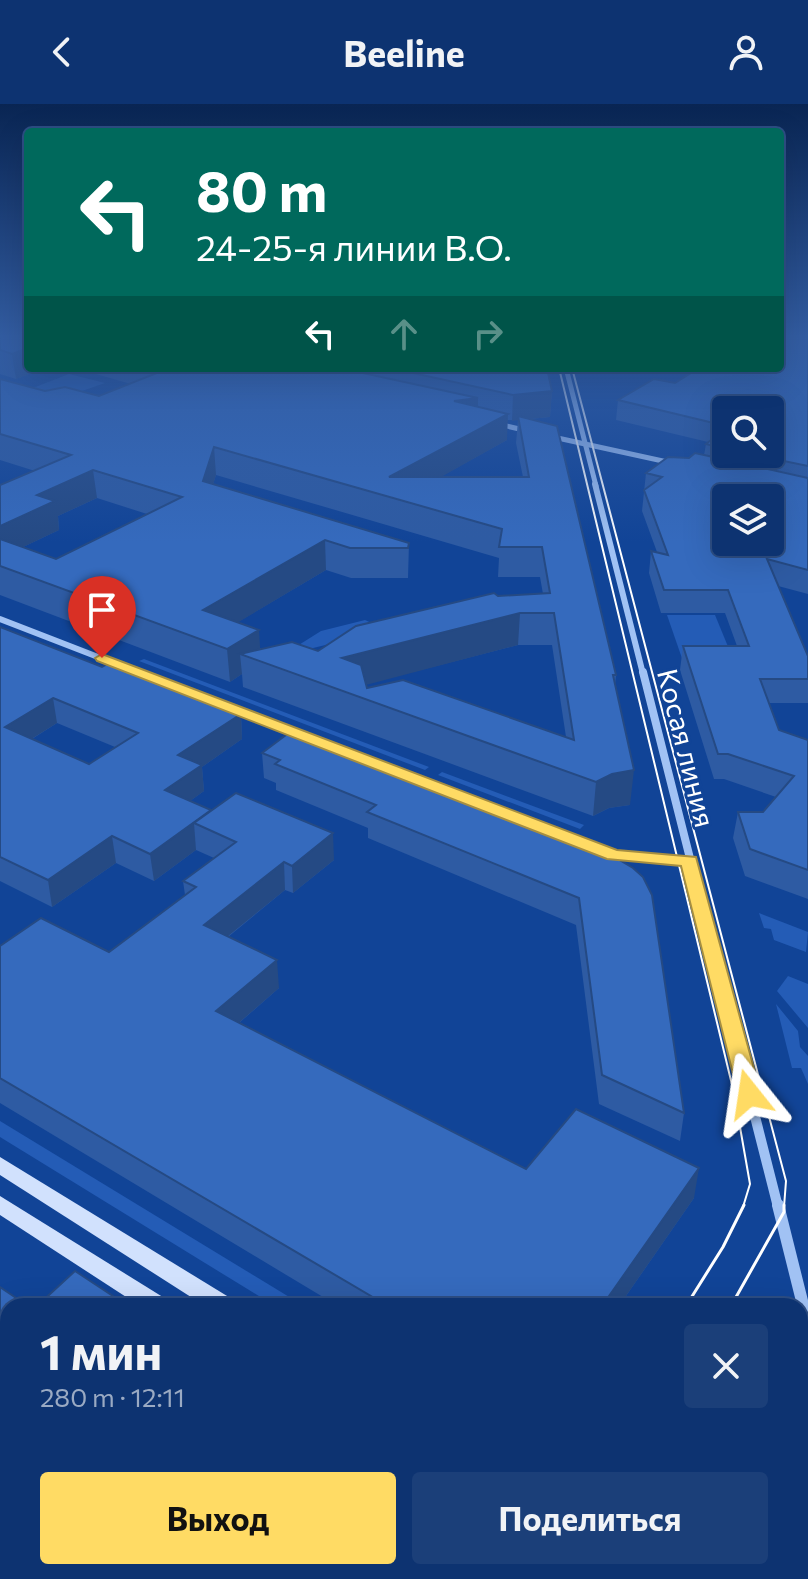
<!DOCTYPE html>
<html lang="ru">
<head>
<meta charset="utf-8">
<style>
	:root { --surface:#0d3371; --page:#1b3f79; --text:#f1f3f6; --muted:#9aaac3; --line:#2d4e84; --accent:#ffdb64 }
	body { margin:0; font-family:Commissioner,sans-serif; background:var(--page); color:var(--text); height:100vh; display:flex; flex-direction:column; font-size:30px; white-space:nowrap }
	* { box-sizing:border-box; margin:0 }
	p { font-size:26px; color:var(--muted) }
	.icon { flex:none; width:44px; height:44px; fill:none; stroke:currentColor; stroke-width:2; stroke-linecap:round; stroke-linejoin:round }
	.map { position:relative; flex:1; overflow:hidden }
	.panel { position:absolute; left:0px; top:1194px; width:808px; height:282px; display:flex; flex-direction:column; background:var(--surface); border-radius:24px 24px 0 0; box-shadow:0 8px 32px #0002,0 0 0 2px var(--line) }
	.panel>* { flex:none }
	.guide { position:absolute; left:24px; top:24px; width:760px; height:244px; border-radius:8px; box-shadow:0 8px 32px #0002,0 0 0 2px var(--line); background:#00695c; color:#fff; overflow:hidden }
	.buttons { position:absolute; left:712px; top:292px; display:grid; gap:16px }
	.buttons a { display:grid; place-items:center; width:72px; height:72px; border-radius:8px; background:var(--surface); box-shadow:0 8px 32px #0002,0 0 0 2px var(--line); font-size:40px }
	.pin { position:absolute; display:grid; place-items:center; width:68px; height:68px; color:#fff; margin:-82px -34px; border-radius:50% 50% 50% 0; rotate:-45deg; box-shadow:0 0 8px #0007 }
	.pin .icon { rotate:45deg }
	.me { position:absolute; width:88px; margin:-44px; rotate:345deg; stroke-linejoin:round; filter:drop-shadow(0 0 6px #0008) }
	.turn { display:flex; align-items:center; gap:28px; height:168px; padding:0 40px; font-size:36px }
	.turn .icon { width:104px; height:104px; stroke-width:2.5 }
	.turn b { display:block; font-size:56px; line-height:68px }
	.lanes { display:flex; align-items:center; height:76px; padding:0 40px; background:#0003; justify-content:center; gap:40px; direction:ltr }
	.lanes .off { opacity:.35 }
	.round { display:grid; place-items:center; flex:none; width:84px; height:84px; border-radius:8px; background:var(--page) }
	.head { display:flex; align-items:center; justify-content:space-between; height:136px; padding:0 40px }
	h1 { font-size:48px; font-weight:700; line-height:60px }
	.cta { display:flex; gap:16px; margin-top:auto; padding:16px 40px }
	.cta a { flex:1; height:92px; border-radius:8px; background:var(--accent); color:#111; font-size:32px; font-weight:700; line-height:92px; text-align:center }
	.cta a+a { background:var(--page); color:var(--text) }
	header { display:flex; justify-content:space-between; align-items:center; height:104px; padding:0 40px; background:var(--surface); font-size:36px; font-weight:700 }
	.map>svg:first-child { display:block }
	.green { fill:#245cb6 }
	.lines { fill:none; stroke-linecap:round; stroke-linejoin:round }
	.street-far4 { stroke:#a1c2f4; stroke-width:5 }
	.street-far3 { stroke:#a1c2f4; stroke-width:6 }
	.street-far2 { stroke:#a1c2f4; stroke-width:8 }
	.street-far1 { stroke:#a1c2f4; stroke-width:10 }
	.street { stroke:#a1c2f4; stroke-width:12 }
	.secondary { fill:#d1e1fd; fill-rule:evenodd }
	.tram-far1 { stroke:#fff; stroke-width:2 }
	.tram { stroke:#fff; stroke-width:3 }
	.wall { fill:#2e5ba3; fill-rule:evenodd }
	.shaded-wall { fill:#254a84 }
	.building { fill:#356abd; stroke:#254a84; stroke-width:2; fill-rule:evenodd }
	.route { fill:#ffdb64; stroke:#a68e41; stroke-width:2 }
	.labels { text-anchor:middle; stroke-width:6; stroke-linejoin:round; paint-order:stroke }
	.street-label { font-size:28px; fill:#fff; stroke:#114497 }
</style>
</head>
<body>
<header><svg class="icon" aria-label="back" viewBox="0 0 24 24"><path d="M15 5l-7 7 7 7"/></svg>Beeline<svg class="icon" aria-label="person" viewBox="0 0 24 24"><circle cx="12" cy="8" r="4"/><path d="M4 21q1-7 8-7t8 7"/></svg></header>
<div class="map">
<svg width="808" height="1475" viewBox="0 0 808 1475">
	<rect width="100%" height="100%" fill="#114497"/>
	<g class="green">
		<path d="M 69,270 L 105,279 L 36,303 L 20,289 Z"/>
		<path d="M 667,511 L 715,511 L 736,562 L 685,563 Z"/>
		<path d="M 365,516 L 387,526 L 309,545 L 294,544 L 321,527 Z"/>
		<path d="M 144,555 L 429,663 L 425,666 L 139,557 Z"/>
		<path d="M 442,668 L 584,721 L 580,725 L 438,671 Z"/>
		<path d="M 759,809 L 808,828 L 806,848 L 774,836 L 771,825 L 764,824 Z"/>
		<path d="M 788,872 L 808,880 L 808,924 L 777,887 Z"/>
		<path d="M 776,900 L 798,927 L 800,943 L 808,952 L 808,980 L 801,964 L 792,964 Z"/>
		<path d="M 0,1017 L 304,1202 L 275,1202 L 0,1033 Z"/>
	</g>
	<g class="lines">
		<g class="street-far4">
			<path d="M 566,264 L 596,382"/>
			<path d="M 498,320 L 528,327"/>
			<path d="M 553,333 L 672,359"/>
		</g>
		<g class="street-far3">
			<path d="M 595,380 L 643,570"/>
			<path d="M 0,515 L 142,570"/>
		</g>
		<g class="street-far2">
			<path d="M 137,568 L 614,751 L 689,757"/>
			<path d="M 643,568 L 703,806"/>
		</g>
		<path class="street-far1" d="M 702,804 L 778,1103"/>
		<g class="street">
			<path d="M 778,1101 L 808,1221"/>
			<path d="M 489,1475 L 494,1468"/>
		</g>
		<g class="secondary">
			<path d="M 0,1053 L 232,1195 L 235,1202 L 205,1202 L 0,1071 Z"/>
			<path d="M 0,1092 L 166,1195 L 169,1202 L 140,1202 L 0,1111 Z"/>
			<path d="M 808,1242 L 808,1273 L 800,1276 L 800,1245 Z"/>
			<path d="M 808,1349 L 808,1385 L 800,1388 L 800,1352 Z"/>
			<path d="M 616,1468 L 651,1468 L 654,1475 L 619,1475 Z"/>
			<path d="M 675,1468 L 702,1468 L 699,1475 L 672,1475 Z"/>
			<path d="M 737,1468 L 764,1468 L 761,1475 L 734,1475 Z"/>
		</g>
		<g class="tram-far1">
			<path d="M 559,264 L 734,989 L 750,1080 L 743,1103"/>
			<path d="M 572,264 L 786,1077 L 784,1103"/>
		</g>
		<g class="tram">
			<path d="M 686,1202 L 723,1143 L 744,1101"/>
			<path d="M 731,1202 L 784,1108 L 784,1101"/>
			<path d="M 621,1468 L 627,1475"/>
			<path d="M 687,1468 L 696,1475"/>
		</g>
	</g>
	<g class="wall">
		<path d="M 0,232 L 28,264 L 45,264 L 16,275 L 0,270 Z"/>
		<path d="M 808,232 L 808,490 L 778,482 L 808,552 L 808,599 L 769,599 L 779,626 L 808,636 L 808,795 L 745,772 L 733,734 L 738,708 L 763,708 L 776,693 L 724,675 L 714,675 L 680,566 L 683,542 L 737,542 L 725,509 L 661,509 L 649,469 L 651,447 L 657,448 L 642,407 L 646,369 L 689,354 L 704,351 L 706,340 L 708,338 L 616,316 L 618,296 L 675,279 ZM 726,306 L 770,350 L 726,350 Z"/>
		<path d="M 75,264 L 547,264 L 552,287 L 550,313 L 530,315 L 616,571 L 615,582 L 630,701 L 609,704 L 593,712 L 243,583 L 242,570 L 230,578 L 0,491 L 0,381 L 35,367 L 0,356 L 0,275 L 45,287 L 99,292 L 131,280 ZM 507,316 L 518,316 L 516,339 L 523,373 L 440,373 L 507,336 ZM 216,371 L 499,454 L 498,473 L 540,473 L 543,490 L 498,492 L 318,547 L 261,545 L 238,518 L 326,466 L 351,474 L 408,474 L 409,439 L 213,380 ZM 97,394 L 147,410 L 56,455 L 23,443 L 59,426 L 58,412 ZM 518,541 L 552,541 L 566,633 L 367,584 L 366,580 Z"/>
		<path d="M 0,523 L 102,563 L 241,610 L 242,635 L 202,663 L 204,687 L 190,697 L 334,756 L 293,789 L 285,786 L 228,833 L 279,884 L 239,919 L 526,1065 L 694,1094 L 619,1202 L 338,1202 L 0,999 L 0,842 L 109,848 L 185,791 L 183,777 L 214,754 L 196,746 L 154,777 L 116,759 L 52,803 L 0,777 ZM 57,619 L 115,643 L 89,660 L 32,635 Z"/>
		<path d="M 262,649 L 616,754 L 684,1009 L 680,1037 L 599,1000 L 576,821 L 368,734 L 368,724 L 276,686 L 276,679 L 264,674 Z"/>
		<path d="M 98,1468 L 234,1468 L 244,1475 L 107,1475 Z"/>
	</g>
	<g class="shaded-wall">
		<path d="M 28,244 L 28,264 L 45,264 L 16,275 L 12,250 Z"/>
		<path d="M 552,287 L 550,313 L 519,316 L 518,312 L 518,316 L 512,317 L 513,291 Z"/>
		<path d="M 478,294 L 478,320 L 454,297 Z"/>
		<path d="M 508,310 L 507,336 L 400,396 L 389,373 Z"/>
		<path d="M 214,343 L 216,371 L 205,406 L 203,377 Z"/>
		<path d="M 93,366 L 97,394 L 58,412 L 59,426 L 0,454 L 0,422 L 37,391 Z"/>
		<path d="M 325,436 L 326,466 L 205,538 L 203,506 Z"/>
		<path d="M 520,509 L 518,541 L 343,587 L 342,554 Z"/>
		<path d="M 259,526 L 261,558 L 240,550 L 242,570 L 230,578 L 227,545 Z"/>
		<path d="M 53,594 L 57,619 L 9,649 L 5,623 Z"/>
		<path d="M 241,610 L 242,635 L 202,663 L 204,687 L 168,713 L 165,686 L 178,651 Z"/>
		<path d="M 634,666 L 630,701 L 609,704 L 593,712 L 596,678 L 612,670 Z"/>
		<path d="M 194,719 L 196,746 L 154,777 L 150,750 Z"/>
		<path d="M 333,729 L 334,756 L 293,789 L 292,762 Z"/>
		<path d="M 112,732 L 116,759 L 52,803 L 48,776 Z"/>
		<path d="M 284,758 L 285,786 L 207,849 L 204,821 Z"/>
		<path d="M 277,856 L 279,884 L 219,936 L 216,907 Z"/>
		<path d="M 699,1064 L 694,1094 L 619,1202 L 602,1202 Z"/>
		<path d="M 427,1468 L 451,1468 L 447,1475 L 422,1475 Z"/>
	</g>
	<g class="building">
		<path d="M 0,232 L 28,232 L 28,244 L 12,250 L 0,246 Z"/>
		<path d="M 780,232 L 808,232 L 808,362 L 750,350 L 770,350 L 770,306 L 726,306 L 726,322 L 618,296 L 654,275 L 675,279 L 699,264 L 780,264 Z"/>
		<path d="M 163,264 L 340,264 L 478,294 L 454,297 L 508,310 L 389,373 L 529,373 L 518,312 L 557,322 L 616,571 L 613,571 L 634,666 L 612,670 L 596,678 L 240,550 L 292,538 L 318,547 L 356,522 L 494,489 L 498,492 L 550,489 L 542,443 L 499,443 L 502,425 L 214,343 L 203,377 L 409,439 L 408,444 L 350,444 L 325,436 L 203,506 L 259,526 L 227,545 L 0,462 L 0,435 L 56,455 L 182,393 L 93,366 L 37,391 L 55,397 L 0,422 L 0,381 L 71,351 L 0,330 L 0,275 L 45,287 L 65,283 L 99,292 L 167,265 ZM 520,509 L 554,509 L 574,636 L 403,576 L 367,584 L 361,561 L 342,554 Z"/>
		<path d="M 390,264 L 547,264 L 552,287 L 513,291 Z"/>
		<path d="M 726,324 L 726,345 L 706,340 Z"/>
		<path d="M 695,349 L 808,374 L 808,466 L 767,455 L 808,552 L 808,575 L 760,575 L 779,626 L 808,636 L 808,766 L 750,745 L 738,708 L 763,708 L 794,672 L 728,650 L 718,650 L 683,542 L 749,542 L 728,486 L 664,486 L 651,447 L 668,451 L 644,386 L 662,373 L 646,369 L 668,353 L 689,354 ZM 726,394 L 770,394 L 770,438 L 726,438 Z"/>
		<path d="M 0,523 L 102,563 L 109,559 L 241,610 L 178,651 L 202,661 L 165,686 L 211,706 L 150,750 L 112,732 L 48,776 L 0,753 ZM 53,594 L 138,629 L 89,660 L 5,623 Z"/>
		<path d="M 290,628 L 616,754 L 633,764 L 643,773 L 652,791 L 684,1009 L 602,971 L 579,794 L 367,708 L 376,701 L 275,660 L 280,656 L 262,649 Z"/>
		<path d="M 236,689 L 333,729 L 292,762 L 284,758 L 204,821 L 277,856 L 216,907 L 526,1065 L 576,1005 L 699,1064 L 602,1202 L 388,1202 L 0,974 L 0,842 L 41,814 L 109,848 L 196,783 L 183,777 L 236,738 L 194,719 Z"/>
		<path d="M 75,1167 L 128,1202 L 37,1202 Z"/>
		<path d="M 0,1183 L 28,1202 L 8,1202 L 8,1468 L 51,1468 L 61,1475 L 0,1475 Z"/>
		<path d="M 138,1468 L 234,1468 L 244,1475 L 145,1475 Z"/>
		<path d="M 277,1468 L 427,1468 L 422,1475 L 272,1475 Z"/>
	</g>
	<linearGradient id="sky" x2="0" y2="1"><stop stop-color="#092553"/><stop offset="0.53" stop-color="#325ca1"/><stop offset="1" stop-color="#325ca1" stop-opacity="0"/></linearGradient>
	<rect width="808" height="438" fill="url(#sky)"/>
	<path class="route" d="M 102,550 L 617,746 L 696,753 L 761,990 L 757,995 L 741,995 L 738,990 L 681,762 L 607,755 L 97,557 L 95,554 Z"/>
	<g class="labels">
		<g class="street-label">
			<text transform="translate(686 644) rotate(76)" y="10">Косая линия</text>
		</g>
	</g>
</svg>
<div class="buttons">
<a><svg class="icon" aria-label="search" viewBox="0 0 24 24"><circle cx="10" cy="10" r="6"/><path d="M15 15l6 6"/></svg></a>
<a><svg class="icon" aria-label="layers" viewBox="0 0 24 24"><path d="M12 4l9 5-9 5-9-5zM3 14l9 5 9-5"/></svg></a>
</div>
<div class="pin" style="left:102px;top:554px;background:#d93025"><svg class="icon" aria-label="arrive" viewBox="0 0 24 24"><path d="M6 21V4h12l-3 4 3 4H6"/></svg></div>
<svg class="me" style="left:749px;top:990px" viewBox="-20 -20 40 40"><path d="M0-17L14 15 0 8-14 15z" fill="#ffdb64" stroke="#fff" stroke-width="4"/></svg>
<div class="guide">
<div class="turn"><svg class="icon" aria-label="left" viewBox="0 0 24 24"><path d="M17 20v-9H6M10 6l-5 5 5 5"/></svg><div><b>80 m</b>24-25-я линии В.О.</div></div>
<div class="lanes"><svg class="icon" aria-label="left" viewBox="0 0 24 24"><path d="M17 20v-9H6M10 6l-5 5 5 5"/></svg><svg class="icon off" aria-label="ahead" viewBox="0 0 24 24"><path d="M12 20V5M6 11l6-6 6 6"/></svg><svg class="icon off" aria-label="right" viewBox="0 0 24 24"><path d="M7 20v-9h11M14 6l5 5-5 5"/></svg></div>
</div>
<section class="panel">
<div class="head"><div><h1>1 мин</h1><p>280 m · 12:11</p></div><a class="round"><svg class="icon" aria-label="close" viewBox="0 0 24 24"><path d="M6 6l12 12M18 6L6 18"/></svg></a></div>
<div class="cta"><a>Выход</a><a>Поделиться</a></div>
</section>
</div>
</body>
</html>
